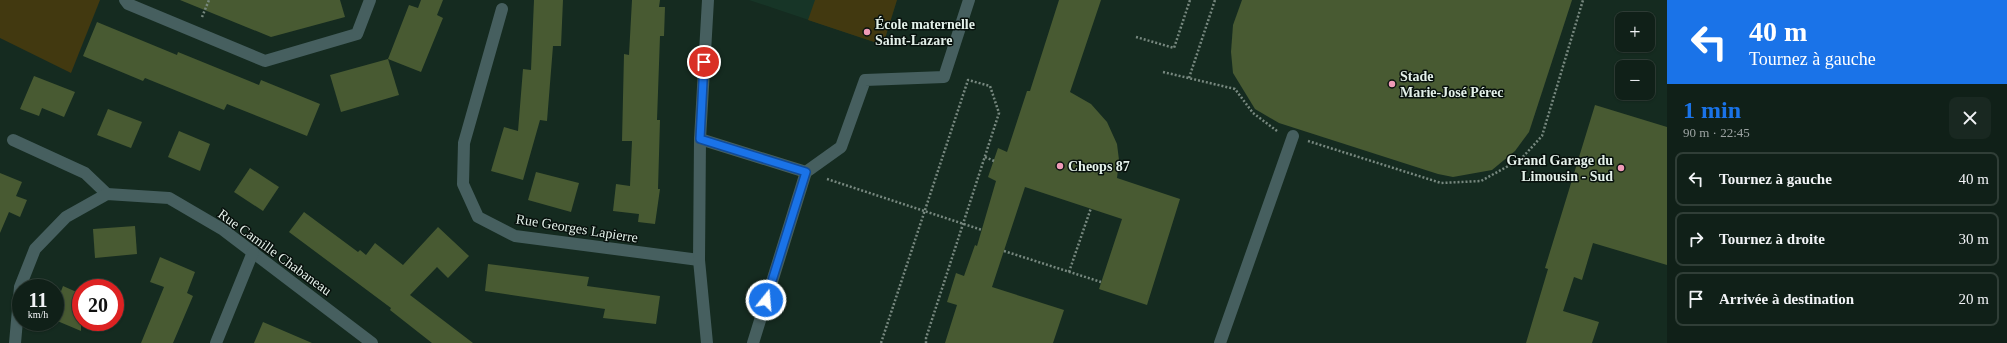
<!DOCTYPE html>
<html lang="fr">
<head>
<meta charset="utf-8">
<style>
	:root { --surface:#102018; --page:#192821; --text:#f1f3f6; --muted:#9ca3a2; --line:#303e37; --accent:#1a73e8 }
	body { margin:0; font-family:Georgia,serif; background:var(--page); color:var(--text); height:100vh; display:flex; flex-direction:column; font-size:15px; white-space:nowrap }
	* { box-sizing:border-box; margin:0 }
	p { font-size:13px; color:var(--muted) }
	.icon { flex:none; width:22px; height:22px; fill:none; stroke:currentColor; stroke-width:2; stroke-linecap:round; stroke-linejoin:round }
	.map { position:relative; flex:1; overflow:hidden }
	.sheet { display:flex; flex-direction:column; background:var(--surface); width:340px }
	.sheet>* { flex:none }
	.hud { background:#1a73e8; color:#fff; overflow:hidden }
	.buttons { position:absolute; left:1615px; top:12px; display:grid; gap:8px }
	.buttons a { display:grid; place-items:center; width:40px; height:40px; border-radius:8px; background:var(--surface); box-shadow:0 1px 3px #0004,0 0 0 1px var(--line); font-size:20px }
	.speed { position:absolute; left:12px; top:279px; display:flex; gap:8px; font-size:20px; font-weight:700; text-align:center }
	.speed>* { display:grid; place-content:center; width:52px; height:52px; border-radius:50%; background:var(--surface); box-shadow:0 1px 3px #0004,0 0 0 1px var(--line); line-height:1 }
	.speed small { font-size:10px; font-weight:400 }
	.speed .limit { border:6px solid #d22; background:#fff; color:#111 }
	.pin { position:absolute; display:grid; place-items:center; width:34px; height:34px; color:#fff; margin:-17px; border:2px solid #fff; border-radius:50%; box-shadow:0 1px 4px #0007 }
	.me { position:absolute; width:44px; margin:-22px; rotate:17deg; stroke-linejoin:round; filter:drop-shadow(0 0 3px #0008) }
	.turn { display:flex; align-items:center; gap:14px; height:84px; padding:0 16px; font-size:18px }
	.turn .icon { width:52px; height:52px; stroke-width:2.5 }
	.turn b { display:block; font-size:28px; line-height:34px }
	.round { display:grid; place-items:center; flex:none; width:42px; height:42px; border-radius:8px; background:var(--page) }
	.headline { display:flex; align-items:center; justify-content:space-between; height:68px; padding:0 16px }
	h1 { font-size:24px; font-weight:800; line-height:30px; color:var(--accent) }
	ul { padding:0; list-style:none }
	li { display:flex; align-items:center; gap:12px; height:54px; margin:0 8px 6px; padding:0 8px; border:2px solid var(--line); border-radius:8px }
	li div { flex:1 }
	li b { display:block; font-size:15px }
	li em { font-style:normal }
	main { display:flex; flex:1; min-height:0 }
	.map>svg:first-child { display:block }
	.built { fill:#173527 }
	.green { fill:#423910 }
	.building { fill:#485a32 }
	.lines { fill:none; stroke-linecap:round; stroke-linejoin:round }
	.path { stroke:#77887f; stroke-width:2.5; stroke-dasharray:2 2; stroke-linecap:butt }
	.minor { stroke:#465f5f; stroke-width:12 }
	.route-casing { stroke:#114b97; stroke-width:10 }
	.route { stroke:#1a73e8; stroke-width:7 }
	.poi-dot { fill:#f09ab7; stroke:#08110d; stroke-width:1.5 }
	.labels { text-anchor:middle; stroke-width:3; stroke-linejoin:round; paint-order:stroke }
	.poi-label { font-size:14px; font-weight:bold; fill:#e3f0e9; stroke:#08110d; text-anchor:start }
	.street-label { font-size:14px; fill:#e3f0e9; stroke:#08110d }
</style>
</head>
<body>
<main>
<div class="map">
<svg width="1667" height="343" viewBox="0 0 1667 343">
	<rect width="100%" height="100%" fill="#152b20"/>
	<path class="built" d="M 749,0 L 897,0 L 883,45 Z"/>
	<g class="green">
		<path d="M 0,0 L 100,0 L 71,73 L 0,38 Z"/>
		<path d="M 815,0 L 897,0 L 883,45 L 808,20 Z"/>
	</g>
	<g class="building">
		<path d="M 180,0 L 340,0 L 345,17 L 271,37 Z"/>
		<path d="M 421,0 L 443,0 L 437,15 L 443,18 L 421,72 L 388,59 L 409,5 L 418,8 Z"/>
		<path d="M 534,0 L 563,0 L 561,46 L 553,46 L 547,121 L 540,120 L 523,180 L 491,171 L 504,127 L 518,131 L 523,69 L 531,70 Z"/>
		<path d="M 632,0 L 660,0 L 659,7 L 665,7 L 664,36 L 660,36 L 657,120 L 660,120 L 658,189 L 660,189 L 655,224 L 638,222 L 639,214 L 613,211 L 616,184 L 630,186 L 632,141 L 622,141 L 624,54 L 629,55 Z"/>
		<path d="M 1059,0 L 1101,0 L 1070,92 L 1091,104 L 1107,122 L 1117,144 L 1119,160 L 1117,178 L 1180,199 L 1147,305 L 1099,289 L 1122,219 L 1025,187 L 992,287 L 1064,310 L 1053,343 L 945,343 L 957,305 L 947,302 L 956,273 L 964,276 L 975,245 L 977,246 L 996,181 L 988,177 L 998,148 L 1007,152 L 1027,91 L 1030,91 Z"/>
		<path d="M 1242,0 L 1572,0 L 1529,132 L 1515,151 L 1492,170 L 1453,177 L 1438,174 L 1279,123 L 1255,109 L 1233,73 L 1231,52 L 1233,25 Z"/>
		<path d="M 97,22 L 177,55 L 178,52 L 259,85 L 261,80 L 320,104 L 307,136 L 227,104 L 224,110 L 145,78 L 143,81 L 83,56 Z"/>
		<path d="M 388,59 L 399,95 L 341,112 L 330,75 Z"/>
		<path d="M 34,76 L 75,92 L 64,117 L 42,108 L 39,116 L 20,109 Z"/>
		<path d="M 1595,105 L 1667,127 L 1667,265 L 1593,243 L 1582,280 L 1574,277 L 1563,311 L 1599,322 L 1592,343 L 1526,343 L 1548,269 L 1545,268 Z"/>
		<path d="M 108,109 L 142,122 L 131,148 L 97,135 Z"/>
		<path d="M 179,131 L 210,144 L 200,171 L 168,157 Z"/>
		<path d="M 250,168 L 279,187 L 263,211 L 234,192 Z"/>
		<path d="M 536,172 L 579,183 L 571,212 L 528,200 Z"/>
		<path d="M 0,173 L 22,182 L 16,196 L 27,200 L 20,217 L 9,212 L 0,233 Z"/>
		<path d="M 304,212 L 358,252 L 360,250 L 366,255 L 375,243 L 403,265 L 438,227 L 469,256 L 448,278 L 437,267 L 410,295 L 473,343 L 432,343 L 390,310 L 391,308 L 289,232 Z"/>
		<path d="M 135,226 L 137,254 L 95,258 L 93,229 Z"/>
		<path d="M 160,257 L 195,272 L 187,293 L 193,296 L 173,343 L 141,343 L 164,287 L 150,282 Z"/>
		<path d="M 488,264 L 589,277 L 587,286 L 660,296 L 656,324 L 603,318 L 605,309 L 485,291 Z"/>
		<path d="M 63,286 L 81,294 L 81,331 L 55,320 L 55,307 Z"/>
		<path d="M 263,322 L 312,343 L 254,343 Z"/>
	</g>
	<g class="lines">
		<g class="path">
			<path d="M 202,17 L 209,0"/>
			<path d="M 1136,37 L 1174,48 L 1190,0"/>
			<path d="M 1163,72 L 1235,89 L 1253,113 L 1277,131"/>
			<path d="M 1189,78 L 1215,0"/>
			<path d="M 1308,141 L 1441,183 L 1481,181 L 1521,159 L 1542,136 L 1583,0"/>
			<path d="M 985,157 L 994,161"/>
			<path d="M 827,179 L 982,230"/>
			<path d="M 1004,251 L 1101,282"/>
			<path d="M 1069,272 L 1091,208"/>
			<path d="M 881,343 L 968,80 L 990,86 L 999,113 L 926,338 L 926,343"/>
		</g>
		<g class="minor">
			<path d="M 125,0 L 128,4 L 265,61 L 357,34 L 370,0"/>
			<path d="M 502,9 L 464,143 L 463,184 L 478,217 L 515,236 L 699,260"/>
			<path d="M 700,139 L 806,172"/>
			<path d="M 13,140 L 85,173 L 107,194"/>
			<path d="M 15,343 L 20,287 L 35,249 L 66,217 L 107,194 L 169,198 L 222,229 L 372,343"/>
			<path d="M 216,343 L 253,252"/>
			<path d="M 707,343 L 699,260 L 700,139 L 708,0"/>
			<path d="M 753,343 L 806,172 L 841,147 L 865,80 L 944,77 L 969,0"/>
			<path d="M 1220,343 L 1293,136"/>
		</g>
	</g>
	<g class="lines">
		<g class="route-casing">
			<path id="route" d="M 704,62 L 700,139 L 806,172 L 766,300"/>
		</g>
		<use href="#route" class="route"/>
	</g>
	<g class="poi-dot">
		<circle cx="867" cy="32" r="4"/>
		<circle cx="1392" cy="84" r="4"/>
		<circle cx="1060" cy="166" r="4"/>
		<circle cx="1621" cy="168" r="4"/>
	</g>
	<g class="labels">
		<g class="poi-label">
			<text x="875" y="29">École maternelle<tspan x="875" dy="16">Saint-Lazare</tspan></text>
			<text x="1400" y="81">Stade<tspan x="1400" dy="16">Marie-José Pérec</tspan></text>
			<text x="1613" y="165" text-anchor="end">Grand Garage du<tspan x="1613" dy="16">Limousin - Sud</tspan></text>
			<text x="1068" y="171">Cheops 87</text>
		</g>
		<g class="street-label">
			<text transform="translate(577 228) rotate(9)" y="5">Rue Georges Lapierre</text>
			<text transform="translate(275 252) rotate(36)" y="5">Rue Camille Chabaneau</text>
		</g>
	</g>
</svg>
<div class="buttons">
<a>+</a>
<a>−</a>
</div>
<div class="speed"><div>11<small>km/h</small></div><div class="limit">20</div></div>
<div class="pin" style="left:704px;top:62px;background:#d93025"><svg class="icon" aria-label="arrive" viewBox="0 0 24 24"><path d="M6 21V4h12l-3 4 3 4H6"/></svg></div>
<svg class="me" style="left:766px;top:300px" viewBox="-20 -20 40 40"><circle r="17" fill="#1a73e8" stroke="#fff" stroke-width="3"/><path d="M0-11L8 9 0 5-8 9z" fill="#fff"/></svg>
</div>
<section class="sheet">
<div class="hud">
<div class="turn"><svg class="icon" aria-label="left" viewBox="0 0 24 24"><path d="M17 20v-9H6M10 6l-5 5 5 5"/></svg><div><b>40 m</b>Tournez à gauche</div></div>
</div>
<div class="headline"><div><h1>1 min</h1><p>90 m · 22:45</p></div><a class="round"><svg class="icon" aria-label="close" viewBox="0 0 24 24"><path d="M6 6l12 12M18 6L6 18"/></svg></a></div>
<ul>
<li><svg class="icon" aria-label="left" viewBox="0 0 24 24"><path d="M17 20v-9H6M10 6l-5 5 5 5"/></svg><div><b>Tournez à gauche</b></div><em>40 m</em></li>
<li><svg class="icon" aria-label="right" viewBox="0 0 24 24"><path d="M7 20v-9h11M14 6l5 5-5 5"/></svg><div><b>Tournez à droite</b></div><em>30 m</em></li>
<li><svg class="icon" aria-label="arrive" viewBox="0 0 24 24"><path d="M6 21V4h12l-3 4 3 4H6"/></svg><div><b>Arrivée à destination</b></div><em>20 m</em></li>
</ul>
</section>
</main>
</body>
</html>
